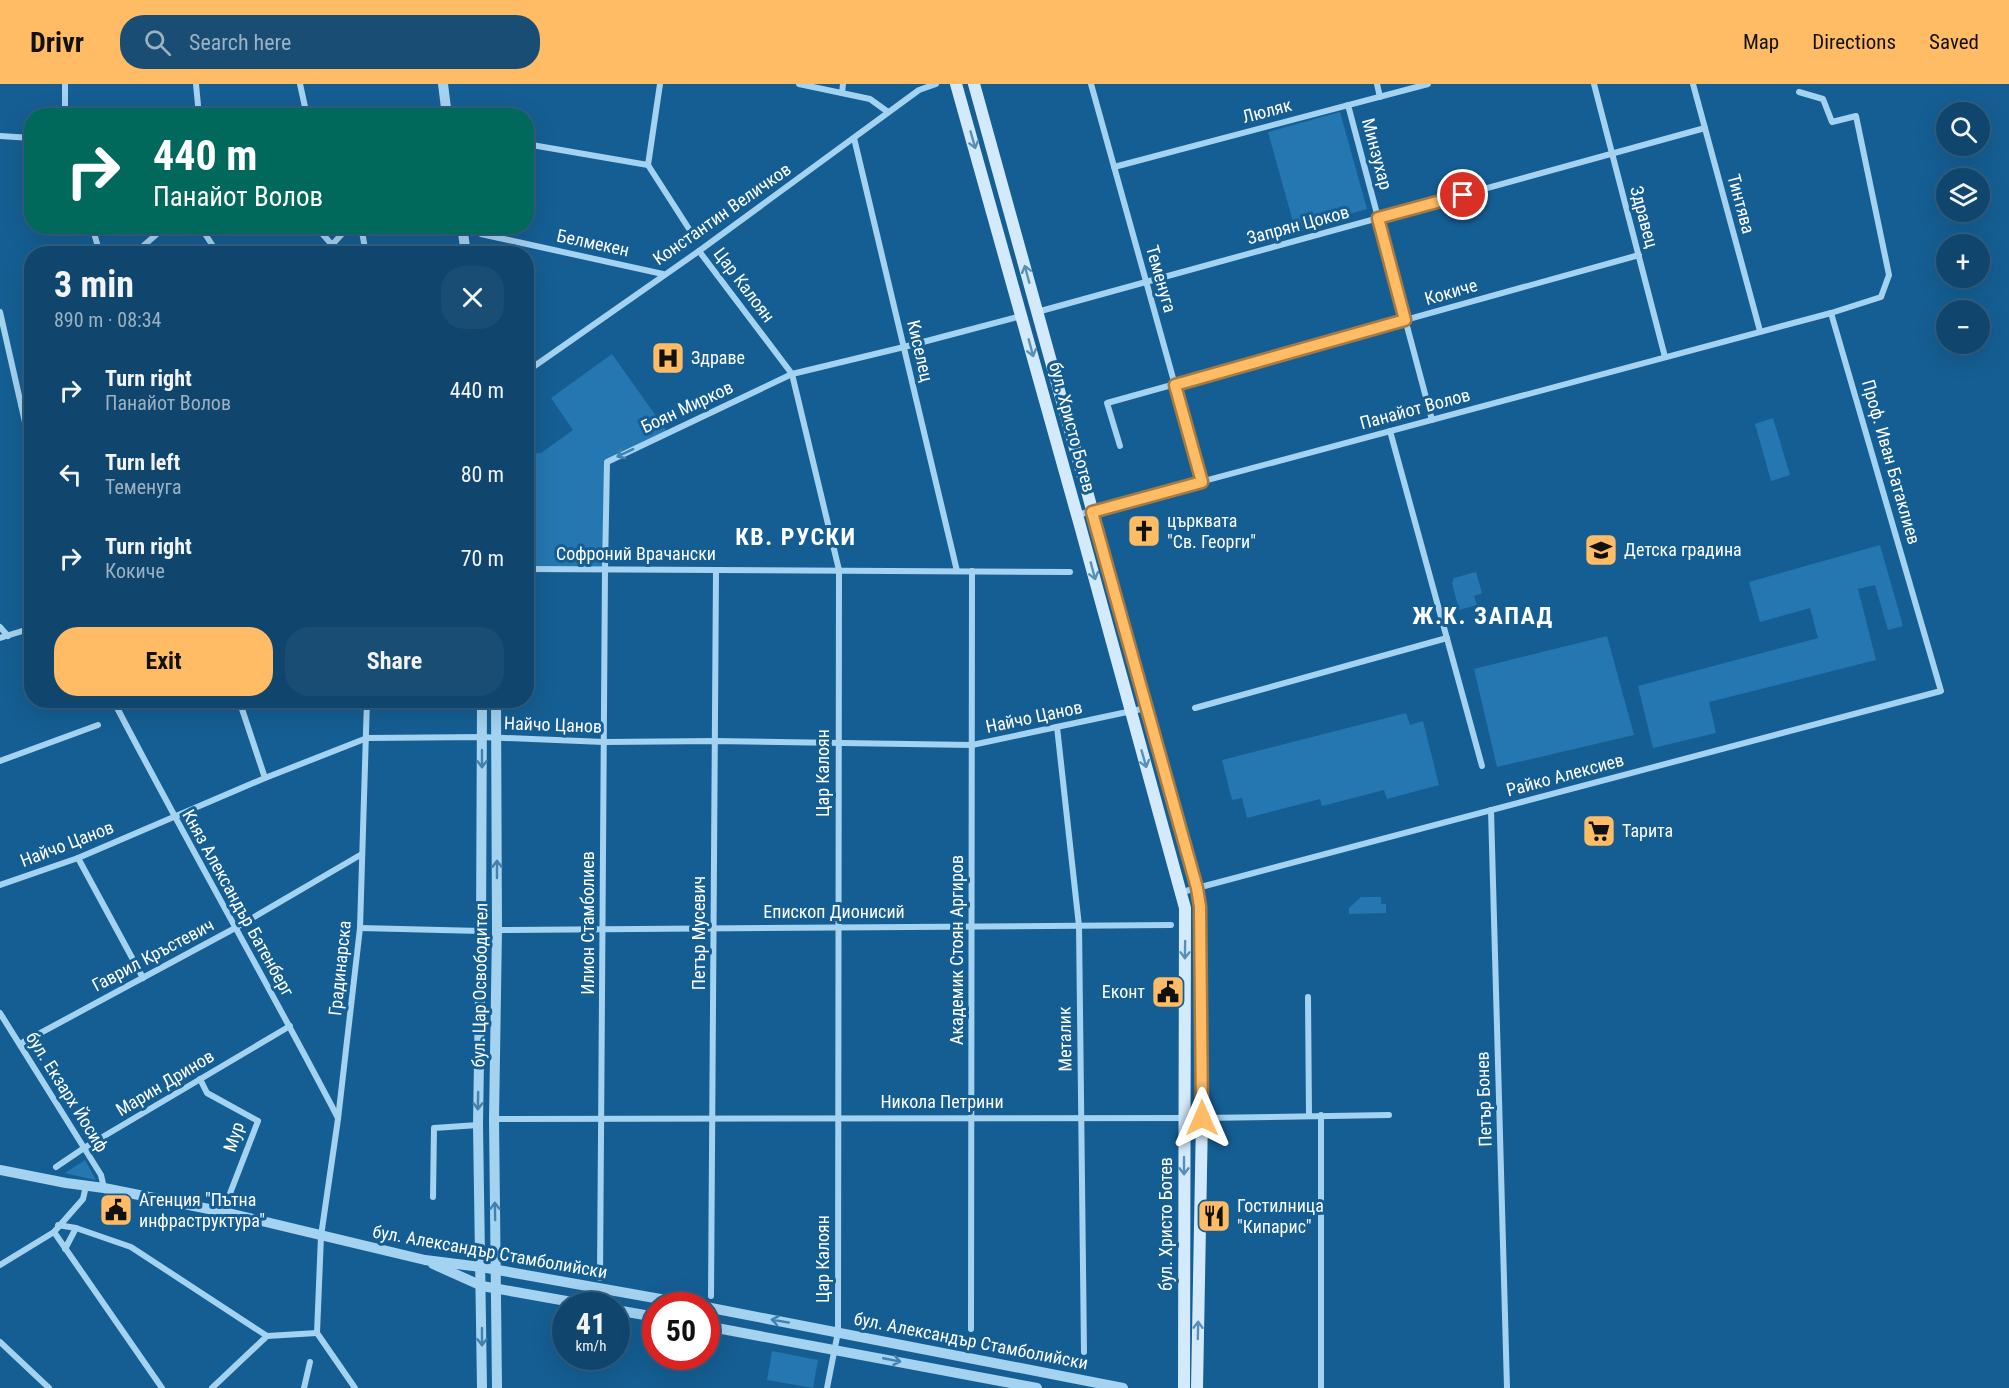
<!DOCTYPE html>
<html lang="en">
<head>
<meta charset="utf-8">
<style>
	:root { --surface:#10466e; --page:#194d73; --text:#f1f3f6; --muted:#9cb1c2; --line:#305e81; --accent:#ffbc64 }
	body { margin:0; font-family:"Roboto Condensed",sans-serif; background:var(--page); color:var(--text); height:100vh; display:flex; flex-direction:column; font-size:22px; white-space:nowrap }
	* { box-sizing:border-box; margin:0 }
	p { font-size:20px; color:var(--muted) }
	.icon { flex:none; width:33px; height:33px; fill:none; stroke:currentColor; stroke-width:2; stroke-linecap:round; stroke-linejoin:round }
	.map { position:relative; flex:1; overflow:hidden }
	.side { position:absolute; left:24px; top:162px; width:510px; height:462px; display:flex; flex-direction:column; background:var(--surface); border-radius:24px; box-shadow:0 6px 24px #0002,0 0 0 2px var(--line) }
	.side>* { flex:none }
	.guide { position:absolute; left:24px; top:24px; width:510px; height:126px; border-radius:24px; box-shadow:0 6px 24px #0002,0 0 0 2px var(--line); background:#00695c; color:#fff; overflow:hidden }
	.fabs { position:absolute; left:1936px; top:18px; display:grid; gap:12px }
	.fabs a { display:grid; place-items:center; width:54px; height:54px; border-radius:50%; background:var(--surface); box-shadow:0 6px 24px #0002,0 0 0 2px var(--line); font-size:30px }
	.speed { position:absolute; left:552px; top:1208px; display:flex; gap:12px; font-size:30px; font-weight:700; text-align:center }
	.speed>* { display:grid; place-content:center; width:78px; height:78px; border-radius:50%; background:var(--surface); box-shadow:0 6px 24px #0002,0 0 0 2px var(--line); line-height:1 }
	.speed small { font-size:15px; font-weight:400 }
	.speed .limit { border:9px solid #d22; background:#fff; color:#111 }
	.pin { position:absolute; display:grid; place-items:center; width:51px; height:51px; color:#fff; margin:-26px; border:3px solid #fff; border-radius:50%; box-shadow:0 2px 6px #0007 }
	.me { position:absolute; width:66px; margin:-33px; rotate:0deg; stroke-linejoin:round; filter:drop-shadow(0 0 4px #0008) }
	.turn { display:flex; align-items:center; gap:21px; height:126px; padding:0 30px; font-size:27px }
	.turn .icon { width:78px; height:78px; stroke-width:2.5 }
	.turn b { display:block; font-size:42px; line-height:51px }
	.round { display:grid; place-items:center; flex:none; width:63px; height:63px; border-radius:24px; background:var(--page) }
	.summary { display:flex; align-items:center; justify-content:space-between; height:102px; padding:0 30px }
	h1 { font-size:36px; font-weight:700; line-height:45px }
	.action { display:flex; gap:12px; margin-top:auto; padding:12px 30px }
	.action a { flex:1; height:69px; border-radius:24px; background:var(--accent); color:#111; font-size:24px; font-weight:700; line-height:69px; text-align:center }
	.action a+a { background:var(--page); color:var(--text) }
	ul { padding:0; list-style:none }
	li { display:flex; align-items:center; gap:18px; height:84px; padding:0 30px }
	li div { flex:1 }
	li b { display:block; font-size:22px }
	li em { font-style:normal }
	header { display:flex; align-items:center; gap:36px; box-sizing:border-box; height:84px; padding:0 30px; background:var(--accent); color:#111 }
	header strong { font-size:28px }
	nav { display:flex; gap:33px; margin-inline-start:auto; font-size:21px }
	.search { width:420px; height:54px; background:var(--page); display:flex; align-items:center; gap:15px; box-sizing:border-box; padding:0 21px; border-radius:24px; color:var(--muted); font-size:22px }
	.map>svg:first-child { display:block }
	.green { fill:#2477b0 }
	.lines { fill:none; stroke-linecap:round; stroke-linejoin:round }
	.minor { stroke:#a4d2f1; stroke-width:6 }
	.tertiary { stroke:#a4d2f1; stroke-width:10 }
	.secondary { stroke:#d3eafc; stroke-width:12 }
	.oneway { stroke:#588fb8 }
	.oneway2 { stroke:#4081af }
	.route-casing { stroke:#a67a41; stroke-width:15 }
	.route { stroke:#ffbc64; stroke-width:10 }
	.labels { text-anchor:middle; stroke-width:6; stroke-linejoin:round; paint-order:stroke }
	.street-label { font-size:18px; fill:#fff; stroke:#155e93 }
	.poi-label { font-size:18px; fill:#fff; stroke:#155e93; text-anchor:start }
	.district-label { font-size:24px; font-weight:bold; letter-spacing:1.5px; fill:#fff; stroke:#155e93 }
</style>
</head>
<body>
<header>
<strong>Drivr</strong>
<div class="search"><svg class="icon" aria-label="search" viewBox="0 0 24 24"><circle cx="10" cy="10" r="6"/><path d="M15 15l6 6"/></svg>Search here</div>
<nav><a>Map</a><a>Directions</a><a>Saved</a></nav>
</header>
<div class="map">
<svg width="2009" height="1304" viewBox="0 0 2009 1304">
	<rect width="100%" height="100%" fill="#155e93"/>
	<g class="green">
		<path d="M 1340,28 L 1367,125 L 1295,145 L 1268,48 Z"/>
		<path d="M 612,270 L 668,349 L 607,378 L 605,485 L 527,485 L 527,370 L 541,369 L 573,346 L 551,314 Z"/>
		<path d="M 1773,334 L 1790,391 L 1771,397 L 1755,340 Z"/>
		<path d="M 1880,461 L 1903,542 L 1888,546 L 1875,501 L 1858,505 L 1876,576 L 1709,618 L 1716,649 L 1653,664 L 1638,602 L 1818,554 L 1810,524 L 1760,538 L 1749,498 Z"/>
		<path d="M 1476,488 L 1482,509 L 1474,512 L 1477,521 L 1459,526 L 1452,499 L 1454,494 Z"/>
		<path d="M 1607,552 L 1634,651 L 1497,683 L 1474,585 Z"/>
		<path d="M 1406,629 L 1410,641 L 1423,637 L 1439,701 L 1387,715 L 1384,706 L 1322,722 L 1320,715 L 1247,734 L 1242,714 L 1232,716 L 1222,676 Z"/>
		<path d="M 1361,813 L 1381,813 L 1381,820 L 1386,820 L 1386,829 L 1349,830 L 1349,824 Z"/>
		<path d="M 85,1076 L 96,1096 L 64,1089 L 65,1089 Z"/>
		<path d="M 772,1267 L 818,1276 L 813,1304 L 767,1296 Z"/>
	</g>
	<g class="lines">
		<g class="minor">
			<path d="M 196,0 L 199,32"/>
			<path d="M 300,0 L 307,32"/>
			<path d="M 660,0 L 648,81 L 691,148"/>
			<path d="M 799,0 L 870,15 L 888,28"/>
			<path d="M 1091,0 L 1202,398"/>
			<path d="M 1377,0 L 1380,13"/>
			<path d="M 1594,0 L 1665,273"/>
			<path d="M 1693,0 L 1760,247"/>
			<path d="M 842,9 L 843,0"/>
			<path d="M 1348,21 L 1432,336"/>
			<path d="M 65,32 L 65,0"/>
			<path d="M 0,52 L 32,54"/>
			<path d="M 854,54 L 957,487"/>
			<path d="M 526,60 L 648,81"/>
			<path d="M 1114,83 L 1428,0"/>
			<path d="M 92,142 L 100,170"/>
			<path d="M 200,142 L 218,170"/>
			<path d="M 310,142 L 319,146 L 333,162"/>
			<path d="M 361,142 L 366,170"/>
			<path d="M 481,150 L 663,190"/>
			<path d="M 699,167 L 792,290 L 839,486 L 838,1248 L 827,1304"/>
			<path d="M 134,170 L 166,142"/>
			<path d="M 324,170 L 349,142"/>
			<path d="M 0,228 L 32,369"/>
			<path d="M 1037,228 L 1705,44"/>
			<path d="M 526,288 L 699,167 L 919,6 L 936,0"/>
			<path d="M 21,321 L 32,318"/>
			<path d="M 1390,347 L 1482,682"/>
			<path d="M 1120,362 L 1107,319 L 1639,171"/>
			<path d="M 1077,431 L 1831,229 L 1881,213 L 1889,191 L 1856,32 L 1832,38 L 1823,15 L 1799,8"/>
			<path d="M 526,485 L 1070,488"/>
			<path d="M 0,543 L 8,552"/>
			<path d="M 0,554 L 32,544"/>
			<path d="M 113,616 C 186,757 265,894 338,1034"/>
			<path d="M 239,616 L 265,694"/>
			<path d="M 1195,624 L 1447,554"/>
			<path d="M 1057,643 L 1079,842 L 1084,1268"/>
			<path d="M 0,677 L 98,641"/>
			<path d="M 1491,726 L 1507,1304"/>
			<path d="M 78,774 L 143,894"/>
			<path d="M 0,801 L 78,774 L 265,694 L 367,654 L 482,653 L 604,658 L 715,657 L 972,661 L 1146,624"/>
			<path d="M 1182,808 L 1941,607 L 1831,229"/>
			<path d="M 360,844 L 481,847"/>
			<path d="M 497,846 L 1171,841"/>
			<path d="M 1308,913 L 1309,1031"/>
			<path d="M 0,929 L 101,1091 L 104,1104"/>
			<path d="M 20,960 L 237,843 L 362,770"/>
			<path d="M 200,995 L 207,1009 L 258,1037 L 229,1112"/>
			<path d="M 1321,1031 L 1321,1304"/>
			<path d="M 494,1035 L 1202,1034 L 1389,1031"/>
			<path d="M 56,1083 L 84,1064 L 290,942"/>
			<path d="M 433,1113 L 434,1044 L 478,1041"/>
			<path d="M 58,1141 L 76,1144 L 65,1165"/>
			<path d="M 76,1144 L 131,1163 L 267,1252 L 317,1249"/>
			<path d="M 54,1148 L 162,1304"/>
			<path d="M 0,1181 L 54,1148 L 83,1115 L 86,1102"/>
			<path d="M 600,1194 L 605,485 L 607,378 L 792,290 L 904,263 L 1021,232"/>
			<path d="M 711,1212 L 716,486"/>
			<path d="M 971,1245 L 972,487"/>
			<path d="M 0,1258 L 49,1304"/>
			<path d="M 212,1304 L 267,1252"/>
			<path d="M 304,1304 L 310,1278"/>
			<path d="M 355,1304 L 317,1249 L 321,1152 L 338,1035 L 360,844 L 367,616"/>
		</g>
		<g class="tertiary">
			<path d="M 443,0 L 447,32"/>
			<path d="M 462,142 L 466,170"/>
			<path d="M 482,616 L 481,847 L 478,1041 L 482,1304"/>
			<path d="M 496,616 L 497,846 L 494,1035 L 497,1304"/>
			<path d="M 0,1086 L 66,1099 L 104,1104 L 224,1128 L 425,1176 L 481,1183 L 694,1221"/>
			<path d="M 433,1180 L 482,1202 L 589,1221"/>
			<path d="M 706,1223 L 1123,1304"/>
			<path d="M 616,1226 L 656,1233"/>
			<path d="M 706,1242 L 1037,1304"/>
		</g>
		<g class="secondary">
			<path d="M 956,0 L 1079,438 L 1185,824 L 1184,1304"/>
			<path d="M 974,0 L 1197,804 L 1200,823 L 1202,1034 L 1197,1304"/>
		</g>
	</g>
	<defs><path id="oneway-shaft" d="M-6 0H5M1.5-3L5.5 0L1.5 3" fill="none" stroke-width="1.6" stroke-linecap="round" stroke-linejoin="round" transform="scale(1.5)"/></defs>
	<g class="oneway">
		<use href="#oneway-shaft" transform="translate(973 56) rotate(74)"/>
		<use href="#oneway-shaft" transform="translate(1027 190) rotate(-105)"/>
		<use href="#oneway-shaft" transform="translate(1031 264) rotate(75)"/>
		<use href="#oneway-shaft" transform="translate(1093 487) rotate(75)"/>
		<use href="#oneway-shaft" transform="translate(1144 675) rotate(74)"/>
		<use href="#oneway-shaft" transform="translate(1185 866) rotate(91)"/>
		<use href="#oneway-shaft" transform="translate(1184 1082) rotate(90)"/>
		<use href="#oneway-shaft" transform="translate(1198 1246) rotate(-89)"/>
	</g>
	<g class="oneway2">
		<use href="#oneway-shaft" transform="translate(625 369) rotate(155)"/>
		<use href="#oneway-shaft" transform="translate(482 675) rotate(90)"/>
		<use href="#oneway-shaft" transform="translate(497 785) rotate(-90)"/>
		<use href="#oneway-shaft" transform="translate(478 1017) rotate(91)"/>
		<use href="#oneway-shaft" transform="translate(495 1127) rotate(-91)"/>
		<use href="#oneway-shaft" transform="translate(780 1237) rotate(-170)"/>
		<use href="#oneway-shaft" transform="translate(482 1253) rotate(90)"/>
		<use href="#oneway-shaft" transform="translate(892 1276) rotate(11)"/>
	</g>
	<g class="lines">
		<g class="route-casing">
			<path id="route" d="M 1202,1034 L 1200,823 L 1197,804 L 1092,428 L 1202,398 L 1175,301 L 1405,236 L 1378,134 L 1463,111"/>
		</g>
		<use href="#route" class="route"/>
	</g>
	<defs>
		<g id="hospital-square" transform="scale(1.725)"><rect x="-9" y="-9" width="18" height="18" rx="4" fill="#ffbc64" stroke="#155e93"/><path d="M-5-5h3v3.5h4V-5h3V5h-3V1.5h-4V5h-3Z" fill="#111"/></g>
		<g id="church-square" transform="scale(1.725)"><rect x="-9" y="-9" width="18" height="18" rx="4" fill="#ffbc64" stroke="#155e93"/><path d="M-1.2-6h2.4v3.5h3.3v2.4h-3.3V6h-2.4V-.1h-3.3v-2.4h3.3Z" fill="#111"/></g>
		<g id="school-square" transform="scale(1.725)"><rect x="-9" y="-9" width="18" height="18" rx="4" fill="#ffbc64" stroke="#155e93"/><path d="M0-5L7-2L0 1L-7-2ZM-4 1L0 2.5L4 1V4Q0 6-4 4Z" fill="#111"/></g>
		<g id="supermarket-square" transform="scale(1.725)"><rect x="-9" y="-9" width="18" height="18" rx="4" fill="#ffbc64" stroke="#155e93"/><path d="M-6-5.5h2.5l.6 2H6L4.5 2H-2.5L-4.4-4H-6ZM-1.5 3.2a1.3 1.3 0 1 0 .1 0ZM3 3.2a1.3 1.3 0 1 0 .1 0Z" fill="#111"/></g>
		<g id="civic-square" transform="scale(1.725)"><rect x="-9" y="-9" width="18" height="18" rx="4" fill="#ffbc64" stroke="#155e93"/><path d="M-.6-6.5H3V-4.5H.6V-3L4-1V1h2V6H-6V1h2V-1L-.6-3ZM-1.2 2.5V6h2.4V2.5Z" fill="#111"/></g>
		<g id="restaurant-square" transform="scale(1.725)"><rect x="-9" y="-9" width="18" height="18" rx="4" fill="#ffbc64" stroke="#155e93"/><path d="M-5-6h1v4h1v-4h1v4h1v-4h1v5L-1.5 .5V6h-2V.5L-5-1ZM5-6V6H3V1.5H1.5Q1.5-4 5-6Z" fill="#111"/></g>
	</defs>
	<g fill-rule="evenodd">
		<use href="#hospital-square" x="668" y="274"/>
		<use href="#church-square" x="1144" y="447"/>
		<use href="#school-square" x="1601" y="466"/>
		<use href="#supermarket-square" x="1599" y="747"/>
		<use href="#civic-square" x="1168" y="908"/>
		<use href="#civic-square" x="116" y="1126"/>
		<use href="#restaurant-square" x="1214" y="1132"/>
	</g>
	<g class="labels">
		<g class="street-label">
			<text transform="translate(1267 27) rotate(-15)" y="6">Люляк</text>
			<text transform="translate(1377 70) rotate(75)" y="6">Минзухар</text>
			<text transform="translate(1741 120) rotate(75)" y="6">Тинтява</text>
			<text transform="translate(722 130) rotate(-35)" y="6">Константин Величков</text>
			<text transform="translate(1644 133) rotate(75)" y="6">Здравец</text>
			<text transform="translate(1298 141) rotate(-15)" y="6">Запрян Цоков</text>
			<text transform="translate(593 159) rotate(12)" y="6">Белмекен</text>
			<text transform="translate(1161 195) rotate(74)" y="6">Теменуга</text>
			<text transform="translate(744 201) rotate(53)" y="6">Цар Калоян</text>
			<text transform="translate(1451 208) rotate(-16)" y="6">Кокиче</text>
			<text transform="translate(920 267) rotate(77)" y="6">Киселец</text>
			<text transform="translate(687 323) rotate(-25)" y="6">Боян Мирков</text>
			<text transform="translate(1415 325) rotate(-15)" y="6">Панайот Волов</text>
			<text transform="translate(1072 343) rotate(75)" y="6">бул. Христо Ботев</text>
			<text transform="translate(1891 378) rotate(74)" y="6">Проф. Иван Батаклиев</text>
			<text x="636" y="476">Софроний Врачански</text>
			<text transform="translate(1034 633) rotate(-12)" y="6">Найчо Цанов</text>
			<text transform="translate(553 641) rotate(2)" y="6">Найчо Цанов</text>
			<text transform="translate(823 689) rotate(-90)" y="6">Цар Калоян</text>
			<text transform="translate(1565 691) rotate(-15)" y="6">Райко Алексиев</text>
			<text transform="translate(67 760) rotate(-21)" y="6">Найчо Цанов</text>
			<text transform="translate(238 819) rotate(61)" y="6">Княз Александър Батенберг</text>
			<text x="834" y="834">Епископ Дионисий</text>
			<text transform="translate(588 839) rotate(-90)" y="6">Илион Стамболиев</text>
			<text transform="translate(699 849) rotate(-90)" y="6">Петър Мусевич</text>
			<text transform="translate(957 866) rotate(-90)" y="6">Академик Стоян Аргиров</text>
			<text transform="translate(153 871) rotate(-28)" y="6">Гаврил Кръстевич</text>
			<text transform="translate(340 884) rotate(-84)" y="6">Градинарска</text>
			<text transform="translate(480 901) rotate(-89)" y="6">бул. Цар Освободител</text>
			<text transform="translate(1065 955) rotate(-91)" y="6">Металик</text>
			<text transform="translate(165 999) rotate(-31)" y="6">Марин Дринов</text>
			<text transform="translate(67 1008) rotate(58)" y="6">бул. Екзарх Йосиф</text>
			<text transform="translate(1484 1015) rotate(-92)" y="6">Петър Бонев</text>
			<text x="942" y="1024">Никола Петрини</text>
			<text transform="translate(234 1053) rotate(-72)" y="6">Мур</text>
			<text transform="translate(1166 1140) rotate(-90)" y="6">бул. Христо Ботев</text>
			<text transform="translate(490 1168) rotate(10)" y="6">бул. Александър Стамболийски</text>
			<text transform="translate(823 1175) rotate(-90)" y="6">Цар Калоян</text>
			<text transform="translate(971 1257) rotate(11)" y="6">бул. Александър Стамболийски</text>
		</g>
		<g class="poi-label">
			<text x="691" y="280">Здраве</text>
			<text x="1167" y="443">църквата<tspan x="1167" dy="21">"Св. Георги"</tspan></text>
			<text x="1624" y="472">Детска градина</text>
			<text x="1622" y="753">Тарита</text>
			<text x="1145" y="914" text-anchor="end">Еконт</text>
			<text x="139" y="1122">Агенция "Пътна<tspan x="139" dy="21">инфраструктура"</tspan></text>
			<text x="1237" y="1128">Гостилница<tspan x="1237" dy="21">"Кипарис"</tspan></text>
		</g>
		<g class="district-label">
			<text x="796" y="461">КВ. РУСКИ</text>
			<text x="1483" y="540">Ж.К. ЗАПАД</text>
		</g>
	</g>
</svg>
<div class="fabs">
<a><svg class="icon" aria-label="search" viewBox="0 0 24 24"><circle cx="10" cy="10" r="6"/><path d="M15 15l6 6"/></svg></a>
<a><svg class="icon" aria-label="layers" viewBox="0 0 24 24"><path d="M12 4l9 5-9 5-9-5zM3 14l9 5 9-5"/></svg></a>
<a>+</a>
<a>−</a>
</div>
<div class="speed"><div>41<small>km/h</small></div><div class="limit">50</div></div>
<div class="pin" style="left:1463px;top:111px;background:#d93025"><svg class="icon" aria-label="arrive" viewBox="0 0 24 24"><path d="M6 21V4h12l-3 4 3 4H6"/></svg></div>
<svg class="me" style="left:1202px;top:1034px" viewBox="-20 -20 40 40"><path d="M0-17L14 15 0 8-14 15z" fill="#ffbc64" stroke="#fff" stroke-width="4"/></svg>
<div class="guide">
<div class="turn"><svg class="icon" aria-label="right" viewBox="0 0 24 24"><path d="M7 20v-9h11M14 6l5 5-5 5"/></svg><div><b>440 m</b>Панайот Волов</div></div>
</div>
<section class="side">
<div class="summary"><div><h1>3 min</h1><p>890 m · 08:34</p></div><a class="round"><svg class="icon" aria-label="close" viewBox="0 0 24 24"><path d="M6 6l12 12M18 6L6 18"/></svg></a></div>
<ul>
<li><svg class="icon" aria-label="right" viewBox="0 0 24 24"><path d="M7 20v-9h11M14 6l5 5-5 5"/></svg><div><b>Turn right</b><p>Панайот Волов</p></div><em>440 m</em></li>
<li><svg class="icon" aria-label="left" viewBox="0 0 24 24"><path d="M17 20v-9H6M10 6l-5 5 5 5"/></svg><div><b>Turn left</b><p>Теменуга</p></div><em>80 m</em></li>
<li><svg class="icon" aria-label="right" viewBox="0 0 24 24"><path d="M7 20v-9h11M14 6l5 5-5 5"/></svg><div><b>Turn right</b><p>Кокиче</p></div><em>70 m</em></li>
</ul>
<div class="action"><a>Exit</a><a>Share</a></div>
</section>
</div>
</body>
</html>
